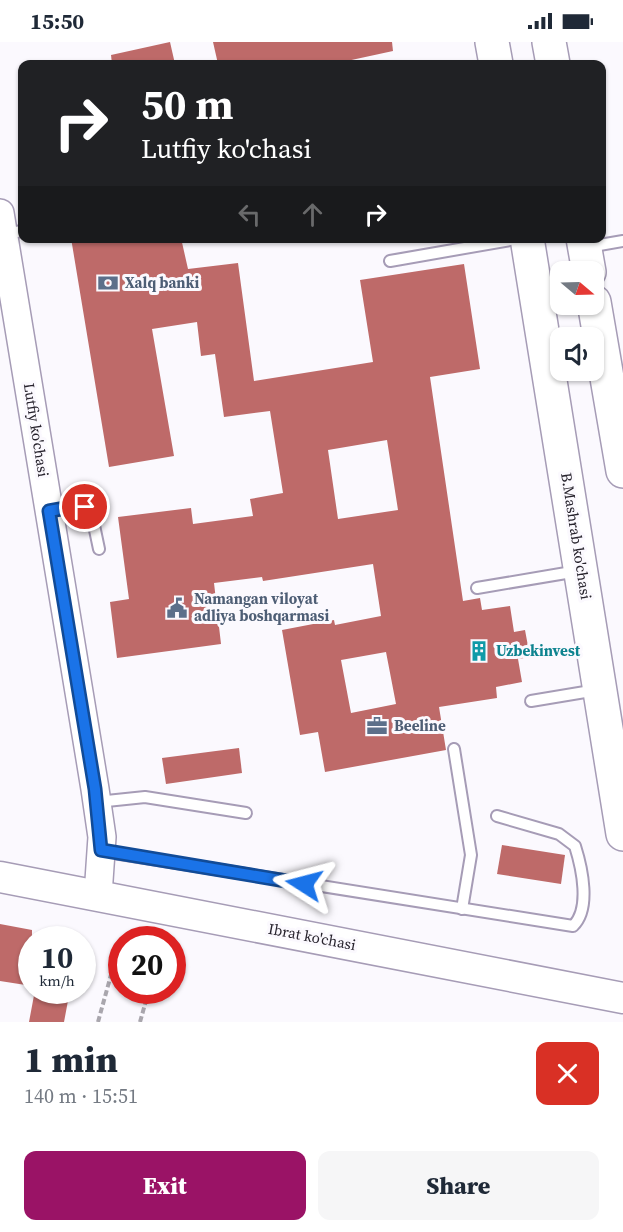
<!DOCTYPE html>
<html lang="en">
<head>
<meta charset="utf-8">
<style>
	:root { --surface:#fff; --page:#f6f6f7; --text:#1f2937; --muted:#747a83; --accent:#9a1366 }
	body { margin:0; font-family:"Source Serif 4",serif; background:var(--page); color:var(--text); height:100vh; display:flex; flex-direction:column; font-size:22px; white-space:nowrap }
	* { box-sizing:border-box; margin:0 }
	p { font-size:20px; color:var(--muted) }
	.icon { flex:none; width:33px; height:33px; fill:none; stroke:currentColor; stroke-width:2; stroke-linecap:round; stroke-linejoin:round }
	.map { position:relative; height:980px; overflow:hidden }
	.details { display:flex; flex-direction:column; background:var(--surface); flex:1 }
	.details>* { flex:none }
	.hud { position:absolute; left:18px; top:18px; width:588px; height:183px; border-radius:12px; box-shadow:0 2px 4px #0004; background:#202124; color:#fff; overflow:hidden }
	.needle { width:39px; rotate:109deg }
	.buttons { position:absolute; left:550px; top:219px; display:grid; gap:12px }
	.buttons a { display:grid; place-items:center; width:54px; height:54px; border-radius:12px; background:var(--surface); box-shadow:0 2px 4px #0004; font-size:30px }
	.speed { position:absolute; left:18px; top:884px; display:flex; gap:12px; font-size:30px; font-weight:700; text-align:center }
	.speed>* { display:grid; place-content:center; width:78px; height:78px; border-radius:50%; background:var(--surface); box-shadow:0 2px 4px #0004; line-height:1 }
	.speed small { font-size:15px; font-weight:400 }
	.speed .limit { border:9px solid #d22; background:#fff; color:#111 }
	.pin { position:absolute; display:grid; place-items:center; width:51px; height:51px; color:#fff; margin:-26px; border:3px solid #fff; border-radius:50%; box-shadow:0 2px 6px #0007 }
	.me { position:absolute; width:66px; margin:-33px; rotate:279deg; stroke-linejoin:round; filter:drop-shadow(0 0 4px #0008) }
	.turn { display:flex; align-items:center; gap:21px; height:126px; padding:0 24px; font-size:27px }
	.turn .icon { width:78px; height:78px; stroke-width:2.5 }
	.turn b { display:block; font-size:42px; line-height:51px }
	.lanes { display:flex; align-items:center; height:57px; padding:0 24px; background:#0003; justify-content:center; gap:30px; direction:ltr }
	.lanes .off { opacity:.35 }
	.round { display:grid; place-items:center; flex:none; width:63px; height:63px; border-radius:12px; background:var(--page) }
	.headline { display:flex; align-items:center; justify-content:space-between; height:102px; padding:0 24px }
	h1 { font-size:36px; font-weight:800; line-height:45px }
	.cta { display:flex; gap:12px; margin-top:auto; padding:12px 24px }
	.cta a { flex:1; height:69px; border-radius:12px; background:var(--accent); color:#fff; font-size:24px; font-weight:800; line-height:69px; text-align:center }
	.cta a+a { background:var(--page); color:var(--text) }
	.status { display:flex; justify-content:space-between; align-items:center; height:42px; padding:0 30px; background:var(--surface); direction:ltr }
	.status svg { height:16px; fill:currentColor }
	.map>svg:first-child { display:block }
	.building { fill:#be6a69; fill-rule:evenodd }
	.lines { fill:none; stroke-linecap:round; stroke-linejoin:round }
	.service-casing { stroke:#a69cb6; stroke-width:14 }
	.tertiary-casing { stroke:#a69cb6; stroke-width:30 }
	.secondary-casing { stroke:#a69cb6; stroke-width:33 }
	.primary-casing { stroke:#a69cb6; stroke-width:36 }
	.path { stroke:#a9a6ad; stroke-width:4; stroke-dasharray:6 3; stroke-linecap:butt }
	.service { stroke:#fff; stroke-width:10 }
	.tertiary { stroke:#fff; stroke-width:27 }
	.secondary { stroke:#fff; stroke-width:30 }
	.primary { stroke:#fff; stroke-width:33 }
	.route-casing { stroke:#114b97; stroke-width:15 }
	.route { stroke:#1a73e8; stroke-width:10 }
	.labels { text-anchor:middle; stroke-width:6; stroke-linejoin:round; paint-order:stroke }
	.service-label { font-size:15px; font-weight:bold; fill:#4e5e75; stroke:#fbf9fe; text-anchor:start }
	.street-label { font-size:15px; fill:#27232d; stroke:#fbf9fe }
	.culture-label { font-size:15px; font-weight:bold; fill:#0d838f; stroke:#fbf9fe; text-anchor:start }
</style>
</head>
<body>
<div class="status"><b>15:50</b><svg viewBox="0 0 49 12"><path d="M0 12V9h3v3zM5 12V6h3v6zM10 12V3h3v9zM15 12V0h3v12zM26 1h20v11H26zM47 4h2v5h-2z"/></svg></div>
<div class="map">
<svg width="623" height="980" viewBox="0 0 623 980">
	<rect width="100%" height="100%" fill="#fbf9fe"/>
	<g class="building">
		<path d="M 170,0 L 175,22 L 112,22 L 111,13 Z"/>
		<path d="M 213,0 L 392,0 L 393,9 L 333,22 L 218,22 Z"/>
		<path d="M 71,196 L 181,196 L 188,227 L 238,221 L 254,339 L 373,320 L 360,238 L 464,222 L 480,327 L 430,335 L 463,559 L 480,556 L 482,568 L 510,564 L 514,590 L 525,588 L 530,615 L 518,617 L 522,640 L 496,645 L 497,656 L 439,665 L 446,708 L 325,730 L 318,690 L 300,693 L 282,588 L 334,578 L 335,583 L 381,574 L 373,522 L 263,539 L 262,535 L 214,541 L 221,602 L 117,616 L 110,560 L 129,557 L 118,475 L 191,466 L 193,482 L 253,474 L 250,457 L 283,451 L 270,369 L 224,375 L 215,312 L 201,314 L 197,280 L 152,287 L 174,414 L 109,425 ZM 387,398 L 398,468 L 338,477 L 328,408 ZM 386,610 L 396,662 L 351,671 L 341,618 Z"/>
		<path d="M 239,706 L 242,731 L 166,742 L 162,716 Z"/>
		<path d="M 502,803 L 565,813 L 561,842 L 497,832 Z"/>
		<path d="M 0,882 L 32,888 L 32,944 L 0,939 Z"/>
		<path d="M 35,948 L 70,948 L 64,980 L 29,980 Z"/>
	</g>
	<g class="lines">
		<g class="service-casing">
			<g id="service">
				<path d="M 4,192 L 22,189"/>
				<path d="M 588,205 L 623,199"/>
				<path d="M 390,219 L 522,196"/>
				<path d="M 49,469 L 77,464 L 91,469 L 99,507"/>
				<path d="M 477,546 L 578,529"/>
				<path d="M 531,659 L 597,648"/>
				<path d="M 454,707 L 471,813 L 462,867"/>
				<path d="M 97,760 L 145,755 L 246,771"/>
				<path d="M 101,809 L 573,884 C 591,867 582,826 575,804 L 559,792 L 497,774"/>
			</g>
		</g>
		<g class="tertiary-casing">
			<path id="tertiary" d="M 0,171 L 95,747 L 102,795 L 98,853"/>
		</g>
		<g class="secondary-casing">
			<path id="secondary" d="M 0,835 L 623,956"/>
		</g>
		<g class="primary-casing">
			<g id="primary">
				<path d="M 492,0 L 496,22"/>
				<path d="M 549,0 L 553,22"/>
				<path d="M 527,196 L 623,792"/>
				<path d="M 583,196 L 589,230"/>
				<path d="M 594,260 L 623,429"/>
			</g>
		</g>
		<g class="path">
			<path d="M 98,980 L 114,922 L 122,924"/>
			<path d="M 140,980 L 149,948"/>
		</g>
		<use href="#service" class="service"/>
		<use href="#tertiary" class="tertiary"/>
		<use href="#secondary" class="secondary"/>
		<use href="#primary" class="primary"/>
	</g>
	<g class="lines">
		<g class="route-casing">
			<path id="route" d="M 85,465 L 77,464 L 49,469 L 95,747 L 101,808 L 304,842"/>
		</g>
		<use href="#route" class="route"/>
	</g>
	<defs>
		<g id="bank-bare" transform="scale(1.62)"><path d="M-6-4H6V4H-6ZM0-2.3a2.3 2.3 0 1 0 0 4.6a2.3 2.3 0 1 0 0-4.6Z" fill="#5c6f8a" stroke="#fbf9fe" stroke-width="2.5" paint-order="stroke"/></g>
		<g id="civic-bare" transform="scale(1.62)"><path d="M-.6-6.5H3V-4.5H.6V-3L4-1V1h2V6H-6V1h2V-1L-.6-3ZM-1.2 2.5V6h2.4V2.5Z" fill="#5c6f8a" stroke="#fbf9fe" stroke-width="2.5" paint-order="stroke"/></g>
		<g id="building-bare" transform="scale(1.62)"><path d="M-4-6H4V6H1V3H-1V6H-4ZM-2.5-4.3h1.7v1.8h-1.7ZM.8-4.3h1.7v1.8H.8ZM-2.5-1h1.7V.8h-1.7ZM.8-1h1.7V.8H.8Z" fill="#0f9aa8" stroke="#fbf9fe" stroke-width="2.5" paint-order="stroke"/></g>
		<g id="office-bare" transform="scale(1.62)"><path d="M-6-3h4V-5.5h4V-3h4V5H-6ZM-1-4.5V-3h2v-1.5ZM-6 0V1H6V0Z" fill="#5c6f8a" stroke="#fbf9fe" stroke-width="2.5" paint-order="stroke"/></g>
	</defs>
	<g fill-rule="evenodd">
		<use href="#bank-bare" x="108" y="241"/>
		<use href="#civic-bare" x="177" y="566"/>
		<use href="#building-bare" x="479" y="609"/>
		<use href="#office-bare" x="377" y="684"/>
	</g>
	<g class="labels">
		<g class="service-label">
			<text x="125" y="246">Xalq banki</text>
			<text x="194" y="562">Namangan viloyat<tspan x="194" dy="17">adliya boshqarmasi</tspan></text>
			<text x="394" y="689">Beeline</text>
		</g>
		<g class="street-label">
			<text transform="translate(36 388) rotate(81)" y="5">Lutfiy ko'chasi</text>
			<text transform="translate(576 494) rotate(81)" y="5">B.Mashrab ko'chasi</text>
			<text transform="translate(312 895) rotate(11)" y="5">Ibrat ko'chasi</text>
		</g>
		<g class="culture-label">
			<text x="496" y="614">Uzbekinvest</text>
		</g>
	</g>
</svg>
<div class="buttons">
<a><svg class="needle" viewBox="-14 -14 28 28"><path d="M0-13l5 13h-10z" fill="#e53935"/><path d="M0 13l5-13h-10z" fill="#747a83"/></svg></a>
<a><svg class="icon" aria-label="sound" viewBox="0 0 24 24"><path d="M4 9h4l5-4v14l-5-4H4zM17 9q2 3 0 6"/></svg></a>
</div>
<div class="speed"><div>10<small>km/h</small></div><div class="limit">20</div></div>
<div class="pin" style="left:85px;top:465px;background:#d93025"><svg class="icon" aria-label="arrive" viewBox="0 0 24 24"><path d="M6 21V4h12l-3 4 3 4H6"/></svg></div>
<svg class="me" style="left:304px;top:842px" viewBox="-20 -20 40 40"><path d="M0-17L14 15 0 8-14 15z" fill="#1a73e8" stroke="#fff" stroke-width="4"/></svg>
<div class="hud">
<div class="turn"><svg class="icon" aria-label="right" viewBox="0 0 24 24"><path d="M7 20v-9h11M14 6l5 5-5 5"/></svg><div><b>50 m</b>Lutfiy ko'chasi</div></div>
<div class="lanes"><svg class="icon off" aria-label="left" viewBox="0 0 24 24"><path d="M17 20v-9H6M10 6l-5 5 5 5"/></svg><svg class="icon off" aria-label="ahead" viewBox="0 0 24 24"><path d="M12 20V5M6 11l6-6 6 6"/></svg><svg class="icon" aria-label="right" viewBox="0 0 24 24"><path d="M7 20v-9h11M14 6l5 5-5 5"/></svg></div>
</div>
</div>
<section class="details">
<div class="headline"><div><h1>1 min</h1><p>140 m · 15:51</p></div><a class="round" style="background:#d93025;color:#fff"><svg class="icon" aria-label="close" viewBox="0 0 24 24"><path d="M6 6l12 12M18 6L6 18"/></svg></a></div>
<div class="cta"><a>Exit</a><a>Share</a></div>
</section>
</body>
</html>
